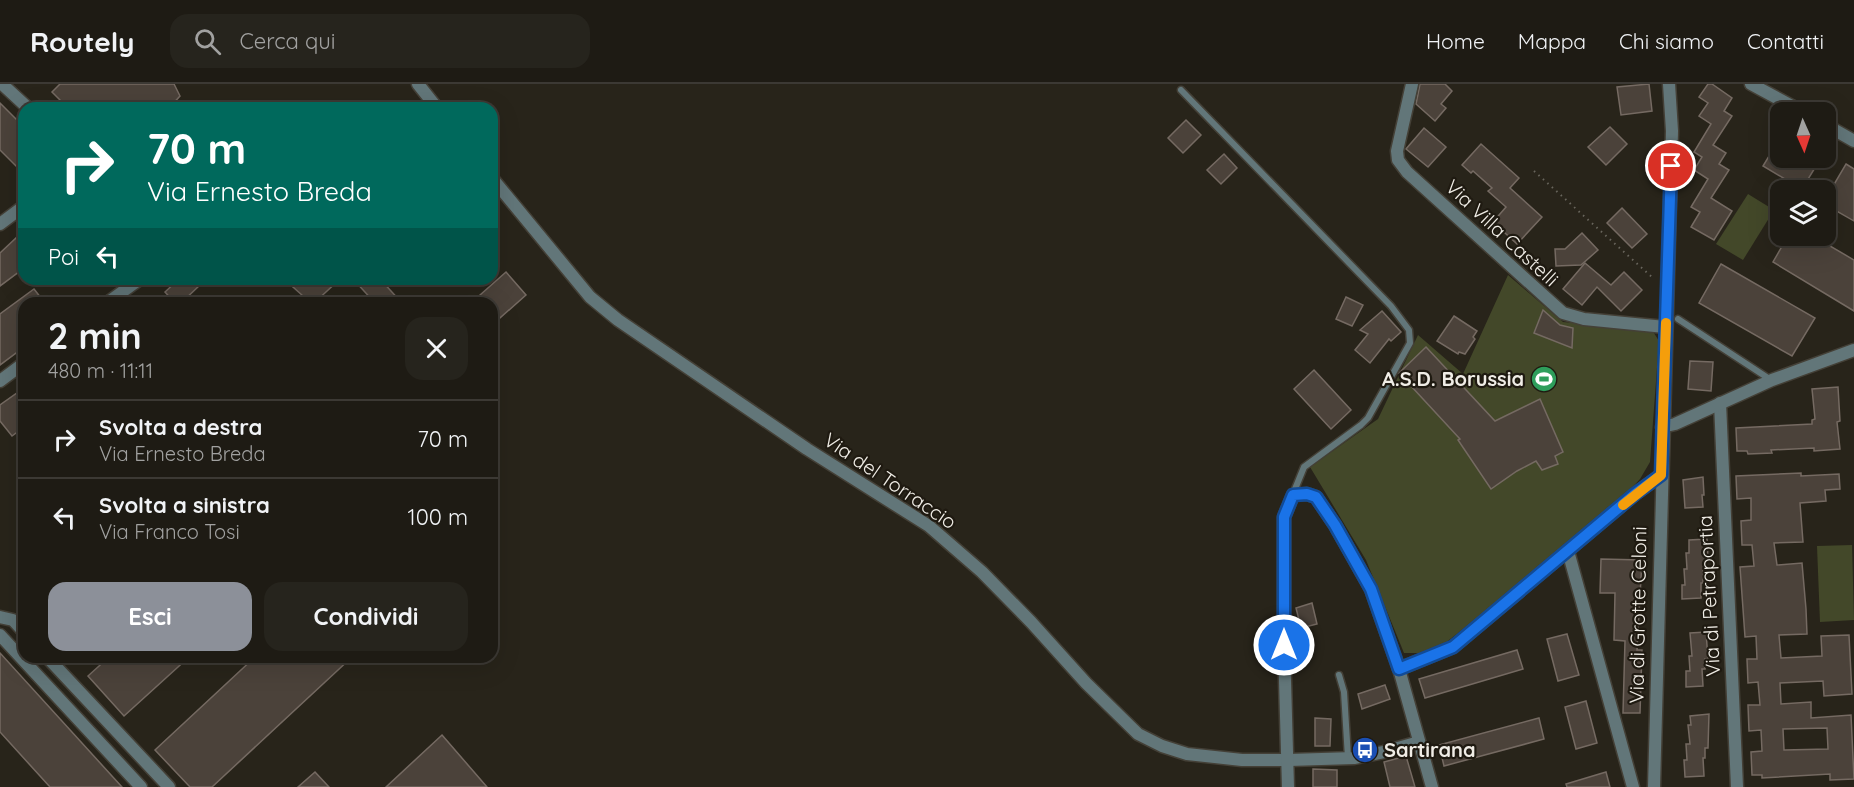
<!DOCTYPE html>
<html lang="it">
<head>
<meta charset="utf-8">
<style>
	:root { --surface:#1e1b14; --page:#26241d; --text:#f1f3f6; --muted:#a1a1a0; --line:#3c3934; --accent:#8c9099 }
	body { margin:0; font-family:Quicksand,sans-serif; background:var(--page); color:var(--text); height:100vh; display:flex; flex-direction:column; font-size:22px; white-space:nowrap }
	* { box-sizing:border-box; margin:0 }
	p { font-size:20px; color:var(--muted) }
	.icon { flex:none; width:33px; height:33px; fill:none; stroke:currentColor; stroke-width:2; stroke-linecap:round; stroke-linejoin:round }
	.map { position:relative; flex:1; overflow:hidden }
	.details { position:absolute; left:18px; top:213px; width:480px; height:366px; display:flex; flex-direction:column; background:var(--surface); border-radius:18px; box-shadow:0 6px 24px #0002,0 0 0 2px var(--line) }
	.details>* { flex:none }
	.banner { position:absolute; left:18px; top:18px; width:480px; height:183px; border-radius:18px; box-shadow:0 6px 24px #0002,0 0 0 2px var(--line); background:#00695c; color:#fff; overflow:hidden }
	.needle { width:39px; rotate:177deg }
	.tools { position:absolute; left:1770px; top:18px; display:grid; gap:12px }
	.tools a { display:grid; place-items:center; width:66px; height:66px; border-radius:12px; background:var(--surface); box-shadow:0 6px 24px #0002,0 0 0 2px var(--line); font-size:30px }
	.pin { position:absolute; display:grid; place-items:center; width:51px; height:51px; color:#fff; margin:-26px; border:3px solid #fff; border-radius:50%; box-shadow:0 2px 6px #0007 }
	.me { position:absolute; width:66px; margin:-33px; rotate:0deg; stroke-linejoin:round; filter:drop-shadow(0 0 4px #0008) }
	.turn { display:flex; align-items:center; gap:21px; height:126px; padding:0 30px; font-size:27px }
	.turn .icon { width:78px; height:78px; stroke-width:2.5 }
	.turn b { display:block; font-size:42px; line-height:51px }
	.then { display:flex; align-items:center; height:57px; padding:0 30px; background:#0003; gap:12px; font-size:22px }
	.round { display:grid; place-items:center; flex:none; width:63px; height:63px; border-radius:18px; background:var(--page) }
	.overview { display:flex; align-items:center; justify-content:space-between; height:102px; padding:0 30px }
	h1 { font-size:36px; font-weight:800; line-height:45px }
	.primary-button { display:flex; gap:12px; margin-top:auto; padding:12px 30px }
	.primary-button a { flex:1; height:69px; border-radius:18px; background:var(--accent); color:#fff; font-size:24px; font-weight:800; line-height:69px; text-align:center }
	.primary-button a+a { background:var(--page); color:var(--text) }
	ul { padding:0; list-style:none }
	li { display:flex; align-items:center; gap:18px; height:78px; padding:0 30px; border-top:2px solid var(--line) }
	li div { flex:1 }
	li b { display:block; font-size:22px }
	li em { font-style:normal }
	header { display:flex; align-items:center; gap:36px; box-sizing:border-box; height:84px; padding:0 30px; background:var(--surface); border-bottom:2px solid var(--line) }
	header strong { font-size:28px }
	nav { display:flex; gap:33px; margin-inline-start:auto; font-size:21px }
	.search { width:420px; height:54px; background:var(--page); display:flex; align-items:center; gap:15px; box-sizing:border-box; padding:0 21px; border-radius:18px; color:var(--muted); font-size:22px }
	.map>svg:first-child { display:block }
	.green { fill:#434829 }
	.building { fill:#4b423a; stroke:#756a62; stroke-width:1.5; fill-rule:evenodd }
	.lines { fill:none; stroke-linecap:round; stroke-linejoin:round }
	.service-casing { stroke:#444037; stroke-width:9 }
	.minor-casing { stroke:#444037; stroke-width:15 }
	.path { stroke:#68655c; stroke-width:2; stroke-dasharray:1.5 4.5; stroke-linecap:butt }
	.service { stroke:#627679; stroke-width:6 }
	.minor { stroke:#627679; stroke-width:12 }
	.route-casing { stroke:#114b97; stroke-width:15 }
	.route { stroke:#1a73e8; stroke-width:10 }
	.slow { stroke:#f59e0b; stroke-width:10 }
	.labels { text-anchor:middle; stroke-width:4.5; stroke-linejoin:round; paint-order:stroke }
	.street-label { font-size:20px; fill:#f0ede6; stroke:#1f1a11 }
	.poi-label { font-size:20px; font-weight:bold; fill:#f0ede6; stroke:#1f1a11; text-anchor:end }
</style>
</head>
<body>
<header>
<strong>Routely</strong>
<div class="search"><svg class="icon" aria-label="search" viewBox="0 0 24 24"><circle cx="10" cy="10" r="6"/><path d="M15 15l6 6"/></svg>Cerca qui</div>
<nav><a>Home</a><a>Mappa</a><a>Chi siamo</a><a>Contatti</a></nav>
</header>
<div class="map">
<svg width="1854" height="703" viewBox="0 0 1854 703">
	<rect width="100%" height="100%" fill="#28241a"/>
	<g class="green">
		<path d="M 1748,110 L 1774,126 L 1743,176 L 1716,160 Z"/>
		<path d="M 1508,191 L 1563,238 L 1652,246 L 1659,257 L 1650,378 L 1640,395 L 1629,407 L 1505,512 L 1444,560 L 1421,569 L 1404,569 L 1366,476 L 1310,383 L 1378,335 L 1418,251 L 1463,290 Z"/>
		<path d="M 1852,461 L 1854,536 L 1820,538 L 1817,462 Z"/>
	</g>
	<g class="building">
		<path d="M 60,0 L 174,0 L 180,12 L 169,24 L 68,24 L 52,8 Z"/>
		<path d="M 1420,0 L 1445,0 L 1452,7 L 1441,20 L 1446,24 L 1435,37 L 1416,20 Z"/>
		<path d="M 1649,0 L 1652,27 L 1621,31 L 1617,3 Z"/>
		<path d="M 1708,0 L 1712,0 L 1732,14 L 1724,27 L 1732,32 L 1713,61 L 1726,69 L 1719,80 L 1729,86 L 1711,114 L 1732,127 L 1714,156 L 1691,143 L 1700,128 L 1691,123 L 1708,95 L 1694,86 L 1702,73 L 1694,68 L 1711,40 L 1699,32 L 1708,19 L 1699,13 Z"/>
		<path d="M 0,19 L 24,43 L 24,90 L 0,66 Z"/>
		<path d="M 1186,36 L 1201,51 L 1183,69 L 1168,54 Z"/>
		<path d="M 1610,43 L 1627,60 L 1606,81 L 1588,63 Z"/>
		<path d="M 1424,44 L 1446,63 L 1428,83 L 1406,65 Z"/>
		<path d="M 1780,54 L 1780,74 L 1821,74 L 1802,105 L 1763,82 Z"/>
		<path d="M 1481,60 L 1519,94 L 1510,104 L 1542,133 L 1517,160 L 1493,138 L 1506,123 L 1488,107 L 1492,104 L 1473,87 L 1471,89 L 1462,81 Z"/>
		<path d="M 1224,70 L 1237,84 L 1221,100 L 1207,86 Z"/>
		<path d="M 1846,80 L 1854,85 L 1854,137 L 1826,121 L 1826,114 Z"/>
		<path d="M 1622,124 L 1647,150 L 1632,164 L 1607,139 Z"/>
		<path d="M 1582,149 L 1598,166 L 1581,181 L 1556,182 L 1555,165 L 1565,165 Z"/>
		<path d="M 1788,152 L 1813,152 L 1854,176 L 1854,227 L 1773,178 Z"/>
		<path d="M 24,153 L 24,184 L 0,202 L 0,169 L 16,154 L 18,157 Z"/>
		<path d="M 1585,179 L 1611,201 L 1624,188 L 1642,206 L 1621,227 L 1597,203 L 1582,221 L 1563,205 Z"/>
		<path d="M 1721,180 L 1815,234 L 1792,272 L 1699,219 Z"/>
		<path d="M 506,188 L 526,211 L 492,241 L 492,219 L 471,219 Z"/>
		<path d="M 179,195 L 194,195 L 200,201 L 181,219 L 175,219 L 165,208 Z"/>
		<path d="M 284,195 L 340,195 L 314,219 L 296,219 L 303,212 Z"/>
		<path d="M 353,195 L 380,195 L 402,219 L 375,219 Z"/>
		<path d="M 34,205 L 45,219 L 24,219 L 24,263 L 0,281 L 0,230 Z"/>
		<path d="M 1346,213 L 1363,221 L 1352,242 L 1336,235 Z"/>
		<path d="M 1543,226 L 1560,241 L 1573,244 L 1572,264 L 1534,249 Z"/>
		<path d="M 1382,227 L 1401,248 L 1391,257 L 1389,255 L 1370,279 L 1355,266 L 1368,250 L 1360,246 Z"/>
		<path d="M 1454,232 L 1477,247 L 1473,253 L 1475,255 L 1465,270 L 1459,268 L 1458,270 L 1437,257 Z"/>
		<path d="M 1426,263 L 1495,337 L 1540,315 L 1563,368 L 1555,372 L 1558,380 L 1542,386 L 1536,377 L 1517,387 L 1491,405 L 1458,356 L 1460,355 L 1399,289 Z"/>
		<path d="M 1690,277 L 1713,278 L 1711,307 L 1688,305 Z"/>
		<path d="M 1314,286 L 1351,326 L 1331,345 L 1294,305 Z"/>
		<path d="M 1838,303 L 1840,337 L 1837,338 L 1840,365 L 1814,367 L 1814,364 L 1771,366 L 1772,369 L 1748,370 L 1747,367 L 1737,367 L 1736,344 L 1812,340 L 1812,336 L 1815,335 L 1812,305 Z"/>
		<path d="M 24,304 L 24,343 L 12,352 L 0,337 L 0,321 Z"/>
		<path d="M 1801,389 L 1801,392 L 1839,390 L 1840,405 L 1825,406 L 1826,417 L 1800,419 L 1803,458 L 1774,459 L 1777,481 L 1802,479 L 1806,525 L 1807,550 L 1779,551 L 1781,574 L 1822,572 L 1821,552 L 1849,551 L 1852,610 L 1824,612 L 1823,597 L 1780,599 L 1781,620 L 1811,618 L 1811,634 L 1851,631 L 1854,695 L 1830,696 L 1830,690 L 1762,694 L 1762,691 L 1752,691 L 1751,668 L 1762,667 L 1761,646 L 1749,647 L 1748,621 L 1760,621 L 1758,598 L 1748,599 L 1747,575 L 1757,575 L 1756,552 L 1745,553 L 1740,483 L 1754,482 L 1752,461 L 1742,461 L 1741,437 L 1751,436 L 1751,414 L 1737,415 L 1736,392 ZM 1827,644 L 1828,665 L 1784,666 L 1783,645 Z"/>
		<path d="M 1703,393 L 1704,411 L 1702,411 L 1703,423 L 1685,424 L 1683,396 Z"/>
		<path d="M 1707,455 L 1708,475 L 1706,475 L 1706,487 L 1703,487 L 1703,499 L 1701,499 L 1701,514 L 1682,515 L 1682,501 L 1685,501 L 1684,485 L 1687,485 L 1686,469 L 1689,469 L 1689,456 Z"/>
		<path d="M 1601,475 L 1642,476 L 1637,566 L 1642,566 L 1640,629 L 1623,629 L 1625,557 L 1614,556 L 1615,509 L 1600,509 Z"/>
		<path d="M 1312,519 L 1317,540 L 1301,544 L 1296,524 Z"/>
		<path d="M 1706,548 L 1708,575 L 1705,575 L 1705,585 L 1702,585 L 1703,602 L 1686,603 L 1686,587 L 1690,587 L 1689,572 L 1692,572 L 1690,549 Z"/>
		<path d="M 1567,550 L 1579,591 L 1558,597 L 1547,555 Z"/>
		<path d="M 1517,566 L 1523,585 L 1425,614 L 1419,595 Z"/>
		<path d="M 0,569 L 122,703 L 50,703 L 0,648 Z"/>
		<path d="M 109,573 L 189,573 L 124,632 L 88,592 Z"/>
		<path d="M 255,573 L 352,573 L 212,703 L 190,703 L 155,666 Z"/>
		<path d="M 1385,601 L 1390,615 L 1362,625 L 1358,610 Z"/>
		<path d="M 1586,617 L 1597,659 L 1576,665 L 1565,623 Z"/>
		<path d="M 1709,630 L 1708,664 L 1705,664 L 1705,674 L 1703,674 L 1704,692 L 1685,693 L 1684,676 L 1687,676 L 1686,660 L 1690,660 L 1688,641 L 1691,641 L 1690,632 Z"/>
		<path d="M 1315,634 L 1331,635 L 1330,662 L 1315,662 Z"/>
		<path d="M 1539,634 L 1544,655 L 1444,682 L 1439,661 Z"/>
		<path d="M 442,651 L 487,703 L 386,703 Z"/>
		<path d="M 1406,672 L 1415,703 L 1390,703 L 1384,678 Z"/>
		<path d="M 1313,685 L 1337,686 L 1337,703 L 1313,703 Z"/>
		<path d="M 315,688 L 329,703 L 298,703 Z"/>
		<path d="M 1606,688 L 1610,703 L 1567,703 L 1566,700 Z"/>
	</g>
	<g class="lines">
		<g class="service-casing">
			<g id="service">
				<path d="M 1181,6 L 1391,222 L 1409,246 L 1410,259 L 1368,334 L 1361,341 L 1304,383 L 1293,410"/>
				<path d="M 1678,235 L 1771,296"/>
				<path d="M 1339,591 L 1344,608 L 1348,674"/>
			</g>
		</g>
		<g class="minor-casing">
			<g id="minor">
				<path d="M 2,0 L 28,24"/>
				<path d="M 418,0 L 437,24"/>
				<path d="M 1412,0 L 1397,67 L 1398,76 L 1407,88 L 1563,229 L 1584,235 L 1665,243"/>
				<path d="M 1751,0 L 1803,28"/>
				<path d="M 1826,41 L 1854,57"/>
				<path d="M 492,94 L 590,213 L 618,236 L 807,365 L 929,442 L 982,488 L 1031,538 L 1086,599 L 1138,650 L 1162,662 L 1187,670 L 1242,676 L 1289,676 L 1354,674 L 1384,668 L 1419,658"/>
				<path d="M 0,140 L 24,122"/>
				<path d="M 107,219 L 140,195"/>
				<path d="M 0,297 L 24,279"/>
				<path d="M 1720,319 L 1737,703"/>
				<path d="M 1662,343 L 1675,340 L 1772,296 L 1854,266"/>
				<path d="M 1568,467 L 1633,703"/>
				<path d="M 0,533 L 13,536 L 24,548"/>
				<path d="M 0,551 L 141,703"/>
				<path d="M 47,573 L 169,703"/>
				<path d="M 1399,585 L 1453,563 L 1635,410 L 1661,391"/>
				<path d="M 1288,703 L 1284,561 L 1284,433 L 1293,411 L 1307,410 L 1316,413 L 1335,441 L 1371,505 L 1399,585 L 1432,703"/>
				<path d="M 1654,703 L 1672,47 L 1669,0"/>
			</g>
		</g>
		<path class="path" d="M 1534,87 L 1654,195"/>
		<use href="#service" class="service"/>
		<use href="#minor" class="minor"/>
	</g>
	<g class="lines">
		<g class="route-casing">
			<path id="route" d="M 1284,561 L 1284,433 L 1293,411 L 1307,410 L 1316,413 L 1335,441 L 1371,505 L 1399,585 L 1453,563 L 1635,410 L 1661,391 L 1671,82"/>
		</g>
		<use href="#route" class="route"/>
		<path class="slow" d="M 1623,421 L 1661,391 L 1666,239"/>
	</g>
	<defs>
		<g id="stadium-disc" transform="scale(1.35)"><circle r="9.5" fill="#2e9e5b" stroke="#1f1a11"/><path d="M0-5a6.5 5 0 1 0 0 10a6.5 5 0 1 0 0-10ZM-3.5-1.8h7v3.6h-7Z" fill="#fff"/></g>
		<g id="bus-disc" transform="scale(1.35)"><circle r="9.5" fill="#1a4fb4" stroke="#1f1a11"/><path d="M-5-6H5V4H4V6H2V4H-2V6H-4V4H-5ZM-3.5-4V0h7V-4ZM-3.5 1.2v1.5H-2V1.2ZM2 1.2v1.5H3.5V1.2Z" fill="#fff"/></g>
	</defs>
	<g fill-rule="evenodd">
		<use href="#stadium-disc" x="1544" y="295"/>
		<use href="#bus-disc" x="1365" y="666"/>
	</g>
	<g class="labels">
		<g class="street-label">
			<text transform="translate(1502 149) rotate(43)" y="7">Via Villa Castelli</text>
			<text transform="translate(890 397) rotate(34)" y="7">Via del Torraccio</text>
			<text transform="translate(1709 512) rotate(-93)" y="7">Via di Petraportia</text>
			<text transform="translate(1638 531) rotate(-89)" y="7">Via di Grotte Celoni</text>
		</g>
		<g class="poi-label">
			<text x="1524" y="302">A.S.D. Borussia</text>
			<text x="1384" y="673" text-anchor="start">Sartirana</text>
		</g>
	</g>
</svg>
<div class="tools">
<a><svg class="needle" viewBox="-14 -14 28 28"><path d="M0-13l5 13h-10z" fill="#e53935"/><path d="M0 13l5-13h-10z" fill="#a1a1a0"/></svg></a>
<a><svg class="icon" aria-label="layers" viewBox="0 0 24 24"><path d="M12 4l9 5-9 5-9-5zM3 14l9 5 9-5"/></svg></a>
</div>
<div class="pin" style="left:1671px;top:82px;background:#d93025"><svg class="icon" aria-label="arrive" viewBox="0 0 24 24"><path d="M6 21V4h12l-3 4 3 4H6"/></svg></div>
<svg class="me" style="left:1284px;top:561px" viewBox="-20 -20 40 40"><circle r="17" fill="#1a73e8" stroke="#fff" stroke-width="3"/><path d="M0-11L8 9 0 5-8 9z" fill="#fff"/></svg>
<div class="banner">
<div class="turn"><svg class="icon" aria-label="right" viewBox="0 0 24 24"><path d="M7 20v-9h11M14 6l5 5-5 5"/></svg><div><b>70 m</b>Via Ernesto Breda</div></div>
<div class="then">Poi<svg class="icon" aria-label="left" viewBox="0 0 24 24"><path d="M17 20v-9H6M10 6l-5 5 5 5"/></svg></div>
</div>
<section class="details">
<div class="overview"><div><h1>2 min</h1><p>480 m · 11:11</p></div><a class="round"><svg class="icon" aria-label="close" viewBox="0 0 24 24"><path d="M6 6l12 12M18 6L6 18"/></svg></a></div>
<ul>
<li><svg class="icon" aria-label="right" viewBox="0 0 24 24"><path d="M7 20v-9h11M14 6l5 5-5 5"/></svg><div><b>Svolta a destra</b><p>Via Ernesto Breda</p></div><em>70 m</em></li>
<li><svg class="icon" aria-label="left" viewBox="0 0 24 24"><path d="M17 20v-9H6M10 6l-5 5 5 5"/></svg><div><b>Svolta a sinistra</b><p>Via Franco Tosi</p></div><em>100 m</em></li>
</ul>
<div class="primary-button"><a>Esci</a><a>Condividi</a></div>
</section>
</div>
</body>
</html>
